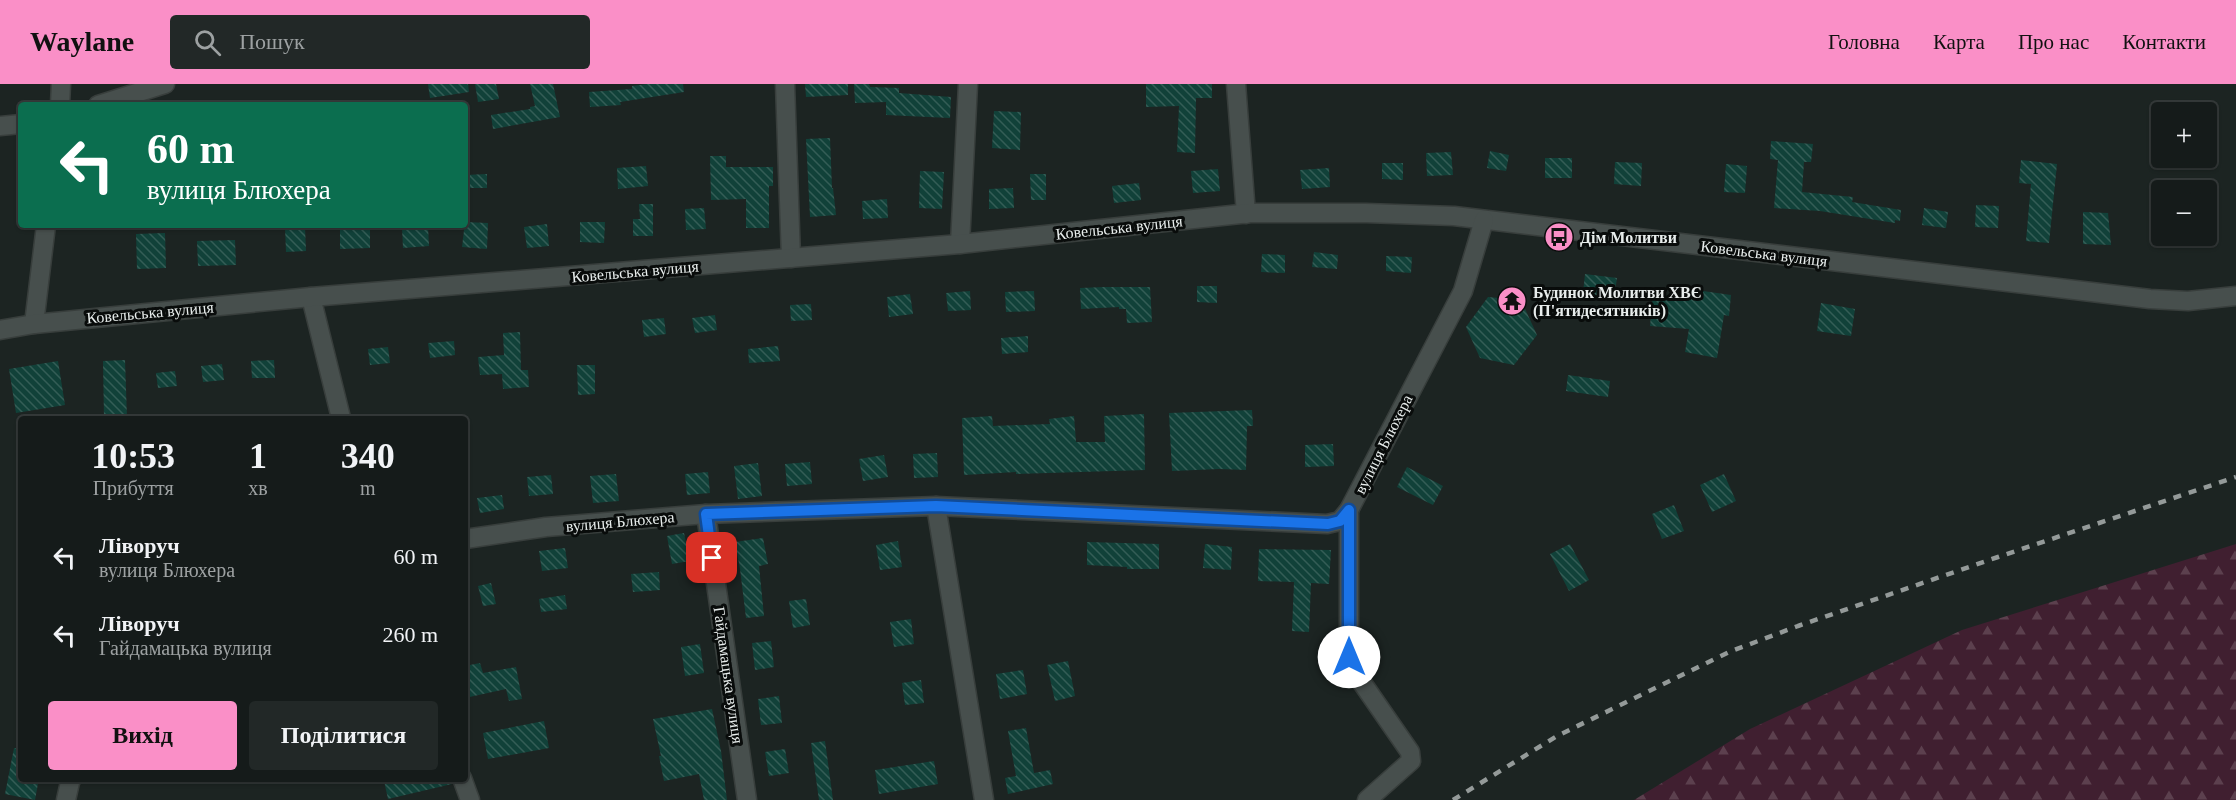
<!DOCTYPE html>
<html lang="uk">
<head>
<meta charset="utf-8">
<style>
	:root { --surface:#151b1a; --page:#222827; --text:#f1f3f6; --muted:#9da1a2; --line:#343939; --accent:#fa8fc7 }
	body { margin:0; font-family:Georgia,serif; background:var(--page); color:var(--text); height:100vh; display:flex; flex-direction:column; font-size:22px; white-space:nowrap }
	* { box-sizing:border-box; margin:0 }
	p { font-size:20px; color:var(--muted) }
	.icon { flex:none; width:33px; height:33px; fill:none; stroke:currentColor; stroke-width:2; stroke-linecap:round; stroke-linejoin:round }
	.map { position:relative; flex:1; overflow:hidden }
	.details { position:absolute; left:18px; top:332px; width:450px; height:366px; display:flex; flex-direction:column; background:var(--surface); border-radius:6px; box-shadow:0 2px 4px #0004,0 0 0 2px var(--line) }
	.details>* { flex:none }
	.banner { position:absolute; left:18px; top:18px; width:450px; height:126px; border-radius:6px; box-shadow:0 2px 4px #0004,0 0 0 2px var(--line); background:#0b6e4f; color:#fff; overflow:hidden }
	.fabs { position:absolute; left:2151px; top:18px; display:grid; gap:12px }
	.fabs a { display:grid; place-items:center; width:66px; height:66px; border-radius:6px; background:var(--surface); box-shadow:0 2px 4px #0004,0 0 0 2px var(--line); font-size:30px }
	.pin { position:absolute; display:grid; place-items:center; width:51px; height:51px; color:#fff; margin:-26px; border-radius:12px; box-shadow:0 3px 9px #0006 }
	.me { position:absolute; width:66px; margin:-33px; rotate:0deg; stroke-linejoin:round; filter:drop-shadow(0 0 4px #0008) }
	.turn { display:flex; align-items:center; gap:21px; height:126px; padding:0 30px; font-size:27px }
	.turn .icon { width:78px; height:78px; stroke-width:2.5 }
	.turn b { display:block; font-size:42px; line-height:51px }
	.eta { display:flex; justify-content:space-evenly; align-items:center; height:102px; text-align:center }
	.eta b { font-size:36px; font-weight:600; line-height:42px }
	.primary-button { display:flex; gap:12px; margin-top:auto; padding:12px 30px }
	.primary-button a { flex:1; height:69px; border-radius:6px; background:var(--accent); color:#111; font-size:24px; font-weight:600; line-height:69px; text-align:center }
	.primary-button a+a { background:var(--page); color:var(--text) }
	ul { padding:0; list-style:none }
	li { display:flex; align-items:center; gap:18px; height:78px; padding:0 30px }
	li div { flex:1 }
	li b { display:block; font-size:22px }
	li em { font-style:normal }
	header { display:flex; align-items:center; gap:36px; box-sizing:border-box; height:84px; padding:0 30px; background:var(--accent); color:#111 }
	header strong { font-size:28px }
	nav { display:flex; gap:33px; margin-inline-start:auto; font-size:21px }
	.search { width:420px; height:54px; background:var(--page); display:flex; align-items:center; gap:15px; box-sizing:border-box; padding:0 21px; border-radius:6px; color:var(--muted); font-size:22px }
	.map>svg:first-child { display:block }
	.forest { fill:url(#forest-firs) }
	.building { fill:url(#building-back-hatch) }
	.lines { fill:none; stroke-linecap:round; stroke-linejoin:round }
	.minor-casing { stroke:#383e3c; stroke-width:21 }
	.minor { stroke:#474f4d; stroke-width:18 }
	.rail { stroke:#949a99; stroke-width:4.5; stroke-dasharray:8 8; stroke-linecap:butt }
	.route-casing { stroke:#114b97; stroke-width:15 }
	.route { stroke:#1a73e8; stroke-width:10 }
	.labels { text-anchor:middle; stroke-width:6; stroke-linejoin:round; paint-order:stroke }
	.street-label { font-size:16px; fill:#e8edec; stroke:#090c0b }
	.poi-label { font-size:16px; font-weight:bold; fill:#e8edec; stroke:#090c0b; text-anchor:start }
</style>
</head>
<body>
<header>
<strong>Waylane</strong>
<div class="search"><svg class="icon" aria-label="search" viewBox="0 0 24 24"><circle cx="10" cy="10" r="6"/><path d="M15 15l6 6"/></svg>Пошук</div>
<nav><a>Головна</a><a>Карта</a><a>Про нас</a><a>Контакти</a></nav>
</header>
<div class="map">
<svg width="2236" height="716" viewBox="0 0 2236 716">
	<defs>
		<pattern id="forest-firs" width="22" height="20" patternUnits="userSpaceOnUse" patternTransform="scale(1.5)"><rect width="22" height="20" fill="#401f30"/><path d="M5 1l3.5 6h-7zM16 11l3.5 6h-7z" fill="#5c404e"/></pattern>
		<pattern id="building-back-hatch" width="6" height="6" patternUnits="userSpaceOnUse" patternTransform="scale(1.5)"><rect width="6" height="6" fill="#114139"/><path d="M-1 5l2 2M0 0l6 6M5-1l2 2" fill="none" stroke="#345d56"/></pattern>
	</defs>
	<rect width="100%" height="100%" fill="#1c2422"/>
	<path class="forest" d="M 2236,460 L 2236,716 L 1634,716 L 1750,645 L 1962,546 Z"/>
	<g class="building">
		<path d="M 428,0 L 468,0 L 469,8 L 430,14 Z"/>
		<path d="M 475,0 L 496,0 L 499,15 L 478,18 Z"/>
		<path d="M 530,0 L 553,0 L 560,33 L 493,45 L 491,31 L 530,25 L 530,23 L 535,22 Z"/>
		<path d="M 647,0 L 683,0 L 684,8 L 620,18 L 621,21 L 590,23 L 589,8 L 632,5 L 632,2 Z"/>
		<path d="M 805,0 L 848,0 L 848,11 L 806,13 Z"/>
		<path d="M 854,0 L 869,0 L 870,3 L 899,4 L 899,9 L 951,13 L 950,34 L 886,31 L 886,18 L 855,19 Z"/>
		<path d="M 1146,0 L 1212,0 L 1212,14 L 1196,14 L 1195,69 L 1177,68 L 1179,22 L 1146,23 Z"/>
		<path d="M 994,27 L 1021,28 L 1020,66 L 992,64 Z"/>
		<path d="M 830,54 L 832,104 L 833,104 L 836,131 L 810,133 L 806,55 Z"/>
		<path d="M 1771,57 L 1813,60 L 1811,78 L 1804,78 L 1802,108 L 1853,113 L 1852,118 L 1901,126 L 1900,137 L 1895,136 L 1895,139 L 1820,127 L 1774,124 L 1778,76 L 1770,75 Z"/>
		<path d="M 1490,67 L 1509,71 L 1506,87 L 1487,84 Z"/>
		<path d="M 1451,68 L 1453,91 L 1427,92 L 1426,69 Z"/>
		<path d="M 710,72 L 726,72 L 726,83 L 773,83 L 773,102 L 769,102 L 769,144 L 746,144 L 746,115 L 711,116 Z"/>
		<rect x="1545" y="74" width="27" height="20"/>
		<path d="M 2021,76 L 2057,80 L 2049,159 L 2026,157 L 2031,100 L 2019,99 Z"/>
		<path d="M 1615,78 L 1642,79 L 1641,102 L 1614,100 Z"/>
		<path d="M 1382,79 L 1403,79 L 1403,96 L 1382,95 Z"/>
		<path d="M 1726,80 L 1747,82 L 1745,109 L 1724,108 Z"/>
		<path d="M 646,82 L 648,102 L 618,105 L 617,84 Z"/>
		<path d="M 1329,84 L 1330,103 L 1302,105 L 1300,86 Z"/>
		<path d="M 1218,85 L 1220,107 L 1193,109 L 1191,87 Z"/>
		<path d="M 920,87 L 944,88 L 942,125 L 919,124 Z"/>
		<path d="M 487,90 L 487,104 L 465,104 L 465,91 Z"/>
		<path d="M 1030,90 L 1046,90 L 1046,116 L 1031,116 Z"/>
		<path d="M 1139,99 L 1141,116 L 1114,119 L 1112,102 Z"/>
		<path d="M 1013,104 L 1014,124 L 989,125 L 989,105 Z"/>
		<path d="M 887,115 L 888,134 L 863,135 L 862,117 Z"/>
		<path d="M 639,120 L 653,120 L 653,152 L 633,152 L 633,135 L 640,135 Z"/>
		<path d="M 1976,121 L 1999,122 L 1998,144 L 1975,143 Z"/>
		<path d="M 704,124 L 706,145 L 686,146 L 685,125 Z"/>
		<path d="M 1924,124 L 1948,128 L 1946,144 L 1922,141 Z"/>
		<path d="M 2083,128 L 2108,129 L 2111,161 L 2083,160 Z"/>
		<path d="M 465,138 L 488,139 L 487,165 L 462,163 Z"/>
		<path d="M 580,138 L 605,138 L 604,159 L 580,158 Z"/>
		<path d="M 547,140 L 549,162 L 527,164 L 524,143 Z"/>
		<path d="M 305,142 L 306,167 L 286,168 L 285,143 Z"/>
		<path d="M 428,142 L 429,162 L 403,164 L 402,143 Z"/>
		<path d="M 340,144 L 370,144 L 370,164 L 340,165 Z"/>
		<path d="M 165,149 L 166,184 L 137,185 L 136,150 Z"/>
		<path d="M 235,156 L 236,181 L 198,182 L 197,157 Z"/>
		<path d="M 1314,168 L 1338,171 L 1337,185 L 1312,183 Z"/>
		<path d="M 1262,170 L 1285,171 L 1285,189 L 1261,188 Z"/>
		<path d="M 1386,172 L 1412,173 L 1411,189 L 1386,187 Z"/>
		<path d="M 1585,190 L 1617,194 L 1614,214 L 1583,209 Z"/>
		<path d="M 1197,202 L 1217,202 L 1217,219 L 1197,218 Z"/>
		<path d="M 1104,203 L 1150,203 L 1152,238 L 1127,239 L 1126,225 L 1119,225 L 1119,223 L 1081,225 L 1080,204 Z"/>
		<path d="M 970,207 L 971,226 L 948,227 L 946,209 Z"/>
		<path d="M 1034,207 L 1035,227 L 1006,228 L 1005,208 Z"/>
		<path d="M 1703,207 L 1731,211 L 1729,232 L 1724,231 L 1717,274 L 1685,268 L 1689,245 L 1650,242 L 1653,210 L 1702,215 Z"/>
		<path d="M 910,210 L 913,230 L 889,233 L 887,213 Z"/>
		<path d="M 1488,213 L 1521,216 L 1537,251 L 1514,281 L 1480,274 L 1466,243 Z"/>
		<path d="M 1821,219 L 1855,225 L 1851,252 L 1817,247 Z"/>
		<path d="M 811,220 L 812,236 L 791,237 L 790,221 Z"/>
		<path d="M 715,231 L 717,246 L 695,249 L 692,234 Z"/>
		<path d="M 664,234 L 666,250 L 644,253 L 642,236 Z"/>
		<path d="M 520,248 L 521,286 L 528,286 L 529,303 L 503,305 L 502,290 L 480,291 L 478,273 L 504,271 L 503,249 Z"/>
		<path d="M 1028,252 L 1028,268 L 1002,270 L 1001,254 Z"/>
		<path d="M 454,257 L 455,271 L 430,274 L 428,259 Z"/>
		<path d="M 778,262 L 780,277 L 749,279 L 748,265 Z"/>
		<path d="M 388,263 L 390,279 L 370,281 L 368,265 Z"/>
		<path d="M 125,276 L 127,334 L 104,334 L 103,277 Z"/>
		<path d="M 274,276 L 275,294 L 252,294 L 251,277 Z"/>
		<path d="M 58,277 L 65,321 L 16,329 L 9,285 Z"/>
		<path d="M 222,280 L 224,296 L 203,298 L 201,282 Z"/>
		<path d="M 577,281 L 595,281 L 595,310 L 578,311 Z"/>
		<path d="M 175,287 L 177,302 L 158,304 L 156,289 Z"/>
		<path d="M 1568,291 L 1610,297 L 1608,313 L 1566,307 Z"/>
		<path d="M 1252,326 L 1253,342 L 1247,342 L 1246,386 L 1219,385 L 1172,387 L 1169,329 Z"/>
		<path d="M 1144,330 L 1145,386 L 1016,390 L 1016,388 L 964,391 L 962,334 L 992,332 L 993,342 L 1050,340 L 1049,335 L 1074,332 L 1076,358 L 1105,358 L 1104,332 Z"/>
		<path d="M 1333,360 L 1334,382 L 1305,383 L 1305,361 Z"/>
		<path d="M 937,369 L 938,393 L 914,394 L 913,370 Z"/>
		<path d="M 884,371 L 888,393 L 863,397 L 859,375 Z"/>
		<path d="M 810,378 L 812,400 L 787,402 L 785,380 Z"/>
		<path d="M 758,379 L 762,412 L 738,415 L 734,382 Z"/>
		<path d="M 1407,383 L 1443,402 L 1433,421 L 1397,403 Z"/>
		<path d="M 708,388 L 710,409 L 687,411 L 685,390 Z"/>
		<path d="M 616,390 L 619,417 L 593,419 L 590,392 Z"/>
		<path d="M 1724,390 L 1736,417 L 1712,428 L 1700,401 Z"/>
		<path d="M 551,391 L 553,410 L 529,412 L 527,393 Z"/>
		<path d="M 502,411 L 504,425 L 480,429 L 477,414 Z"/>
		<path d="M 1674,421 L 1684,447 L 1662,455 L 1652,430 Z"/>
		<path d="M 684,449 L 690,477 L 672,480 L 667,452 Z"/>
		<path d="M 763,454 L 768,480 L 759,482 L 764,532 L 746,534 L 740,485 L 735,458 Z"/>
		<path d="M 898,457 L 902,483 L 880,486 L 876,461 Z"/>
		<path d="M 1087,458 L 1159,460 L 1159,485 L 1127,485 L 1127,483 L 1087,481 Z"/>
		<path d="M 1205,460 L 1232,463 L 1231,486 L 1203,484 Z"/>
		<path d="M 1570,460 L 1589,496 L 1569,507 L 1550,470 Z"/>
		<path d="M 565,464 L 568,484 L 542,487 L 539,467 Z"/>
		<path d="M 1259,465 L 1331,466 L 1329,500 L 1311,499 L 1309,548 L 1292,547 L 1294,498 L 1258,497 Z"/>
		<path d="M 659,488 L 660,506 L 633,508 L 631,490 Z"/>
		<path d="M 491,499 L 496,520 L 483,522 L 478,502 Z"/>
		<path d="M 565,511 L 567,525 L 541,528 L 539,515 Z"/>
		<path d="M 806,515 L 810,541 L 793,544 L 789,517 Z"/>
		<path d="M 911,535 L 914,560 L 894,563 L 890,538 Z"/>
		<path d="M 771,557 L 774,583 L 755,586 L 752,559 Z"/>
		<path d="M 700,560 L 704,589 L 685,592 L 681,563 Z"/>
		<path d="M 1068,577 L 1075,612 L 1055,617 L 1047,581 Z"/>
		<path d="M 480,579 L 483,589 L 516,583 L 522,615 L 509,617 L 506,605 L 465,614 L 465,582 Z"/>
		<path d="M 1023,586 L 1027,610 L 1000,615 L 996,590 Z"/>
		<path d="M 921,596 L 924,619 L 905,621 L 902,599 Z"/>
		<path d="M 779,612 L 782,639 L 761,641 L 758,615 Z"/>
		<path d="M 712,625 L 721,667 L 727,716 L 704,716 L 699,690 L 664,697 L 659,672 L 661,672 L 653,635 Z"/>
		<path d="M 544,637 L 549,664 L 488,675 L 483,649 Z"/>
		<path d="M 1026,644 L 1034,689 L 1050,686 L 1053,700 L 1008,710 L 1005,694 L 1016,692 L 1008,647 Z"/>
		<path d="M 825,657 L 833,716 L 819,716 L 811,659 Z"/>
		<path d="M 14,664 L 21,664 L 21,694 L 39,694 L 35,716 L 5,710 Z"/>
		<path d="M 785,665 L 789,689 L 769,692 L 765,668 Z"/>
		<path d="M 934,677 L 938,700 L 879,710 L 875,686 Z"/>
		<path d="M 398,694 L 451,694 L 452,700 L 388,715 L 384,697 Z"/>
	</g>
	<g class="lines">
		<g class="minor-casing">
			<g id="minor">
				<path d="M 785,0 L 791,174"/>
				<path d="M 1236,0 L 1246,130"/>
				<path d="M 60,21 L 61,0"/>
				<path d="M 98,21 L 165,0"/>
				<path d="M 0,42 L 21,40"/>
				<path d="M 960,160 L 968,0"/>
				<path d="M 311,213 L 341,334"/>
				<path d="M 34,240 L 46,141"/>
				<path d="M 0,246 L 34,240 L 311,213 L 960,160 L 1250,129 L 1366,129 L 1454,132 L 2150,215 L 2188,217 L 2236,212"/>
				<path d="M 936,422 L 984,716"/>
				<path d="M 1349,426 L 1349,573 L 1356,590 L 1410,668 L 1411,677 L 1367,716"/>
				<path d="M 706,430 L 747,716"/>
				<path d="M 465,455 L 546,443 L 706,430 L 936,422 L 1327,440 L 1340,437 L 1349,426 L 1463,207 L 1484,136"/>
				<path d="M 462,694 L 470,716"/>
				<path d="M 66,716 L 70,698 L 72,694"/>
			</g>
		</g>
		<use href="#minor" class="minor"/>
		<path class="rail" d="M 1453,716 L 1557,652 L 1729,568 L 1798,542 L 1998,473 L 2236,393"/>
	</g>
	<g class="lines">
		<g class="route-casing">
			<path id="route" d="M 712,474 L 706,430 L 936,422 L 1328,440 L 1340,437 L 1349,426 L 1349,573"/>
		</g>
		<use href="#route" class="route"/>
	</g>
	<defs>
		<g id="bus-disc" transform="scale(1.5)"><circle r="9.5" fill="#fa8fc7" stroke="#090c0b"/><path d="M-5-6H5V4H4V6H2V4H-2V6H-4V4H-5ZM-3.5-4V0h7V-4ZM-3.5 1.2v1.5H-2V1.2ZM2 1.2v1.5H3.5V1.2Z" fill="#111"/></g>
		<g id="temple-disc" transform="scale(1.5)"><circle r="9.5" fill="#fa8fc7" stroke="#090c0b"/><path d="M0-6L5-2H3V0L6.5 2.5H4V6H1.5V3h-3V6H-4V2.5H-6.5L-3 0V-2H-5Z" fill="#111"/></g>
	</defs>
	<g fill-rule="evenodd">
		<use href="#bus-disc" x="1559" y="153"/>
		<use href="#temple-disc" x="1512" y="217"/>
	</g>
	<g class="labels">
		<g class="street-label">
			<text transform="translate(1119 143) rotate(-6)" y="6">Ковельська вулиця</text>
			<text transform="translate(1764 169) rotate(7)" y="6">Ковельська вулиця</text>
			<text transform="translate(635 187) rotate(-5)" y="6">Ковельська вулиця</text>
			<text transform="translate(150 228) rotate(-5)" y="6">Ковельська вулиця</text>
			<text transform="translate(1383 360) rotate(-63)" y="6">вулиця Блюхера</text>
			<text transform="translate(620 437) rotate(-5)" y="6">вулиця Блюхера</text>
			<text transform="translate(729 591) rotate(82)" y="6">Гайдамацька вулиця</text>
		</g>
		<g class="poi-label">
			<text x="1580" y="159">Дім Молитви</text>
			<text x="1533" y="214">Будинок Молитви ХВЄ<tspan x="1533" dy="18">(П'ятидесятників)</tspan></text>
		</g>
	</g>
</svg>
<div class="fabs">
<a>+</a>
<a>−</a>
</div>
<div class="pin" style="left:712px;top:474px;background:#d93025"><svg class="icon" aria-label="arrive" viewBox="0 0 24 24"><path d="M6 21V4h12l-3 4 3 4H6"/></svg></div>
<svg class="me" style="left:1349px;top:573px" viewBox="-20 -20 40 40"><circle r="19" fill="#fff"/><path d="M0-13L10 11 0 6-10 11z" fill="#1a73e8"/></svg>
<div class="banner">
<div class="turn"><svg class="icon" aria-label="left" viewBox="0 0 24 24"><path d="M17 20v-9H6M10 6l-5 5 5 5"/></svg><div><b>60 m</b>вулиця Блюхера</div></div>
</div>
<section class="details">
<div class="eta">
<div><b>10:53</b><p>Прибуття</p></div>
<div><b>1</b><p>хв</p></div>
<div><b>340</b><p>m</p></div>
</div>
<ul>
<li><svg class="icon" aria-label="left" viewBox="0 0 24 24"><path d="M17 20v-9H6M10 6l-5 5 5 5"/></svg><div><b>Ліворуч</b><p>вулиця Блюхера</p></div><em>60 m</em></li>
<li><svg class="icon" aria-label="left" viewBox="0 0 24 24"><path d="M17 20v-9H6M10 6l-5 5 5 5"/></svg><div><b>Ліворуч</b><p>Гайдамацька вулиця</p></div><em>260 m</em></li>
</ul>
<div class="primary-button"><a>Вихід</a><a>Поділитися</a></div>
</section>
</div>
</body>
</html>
